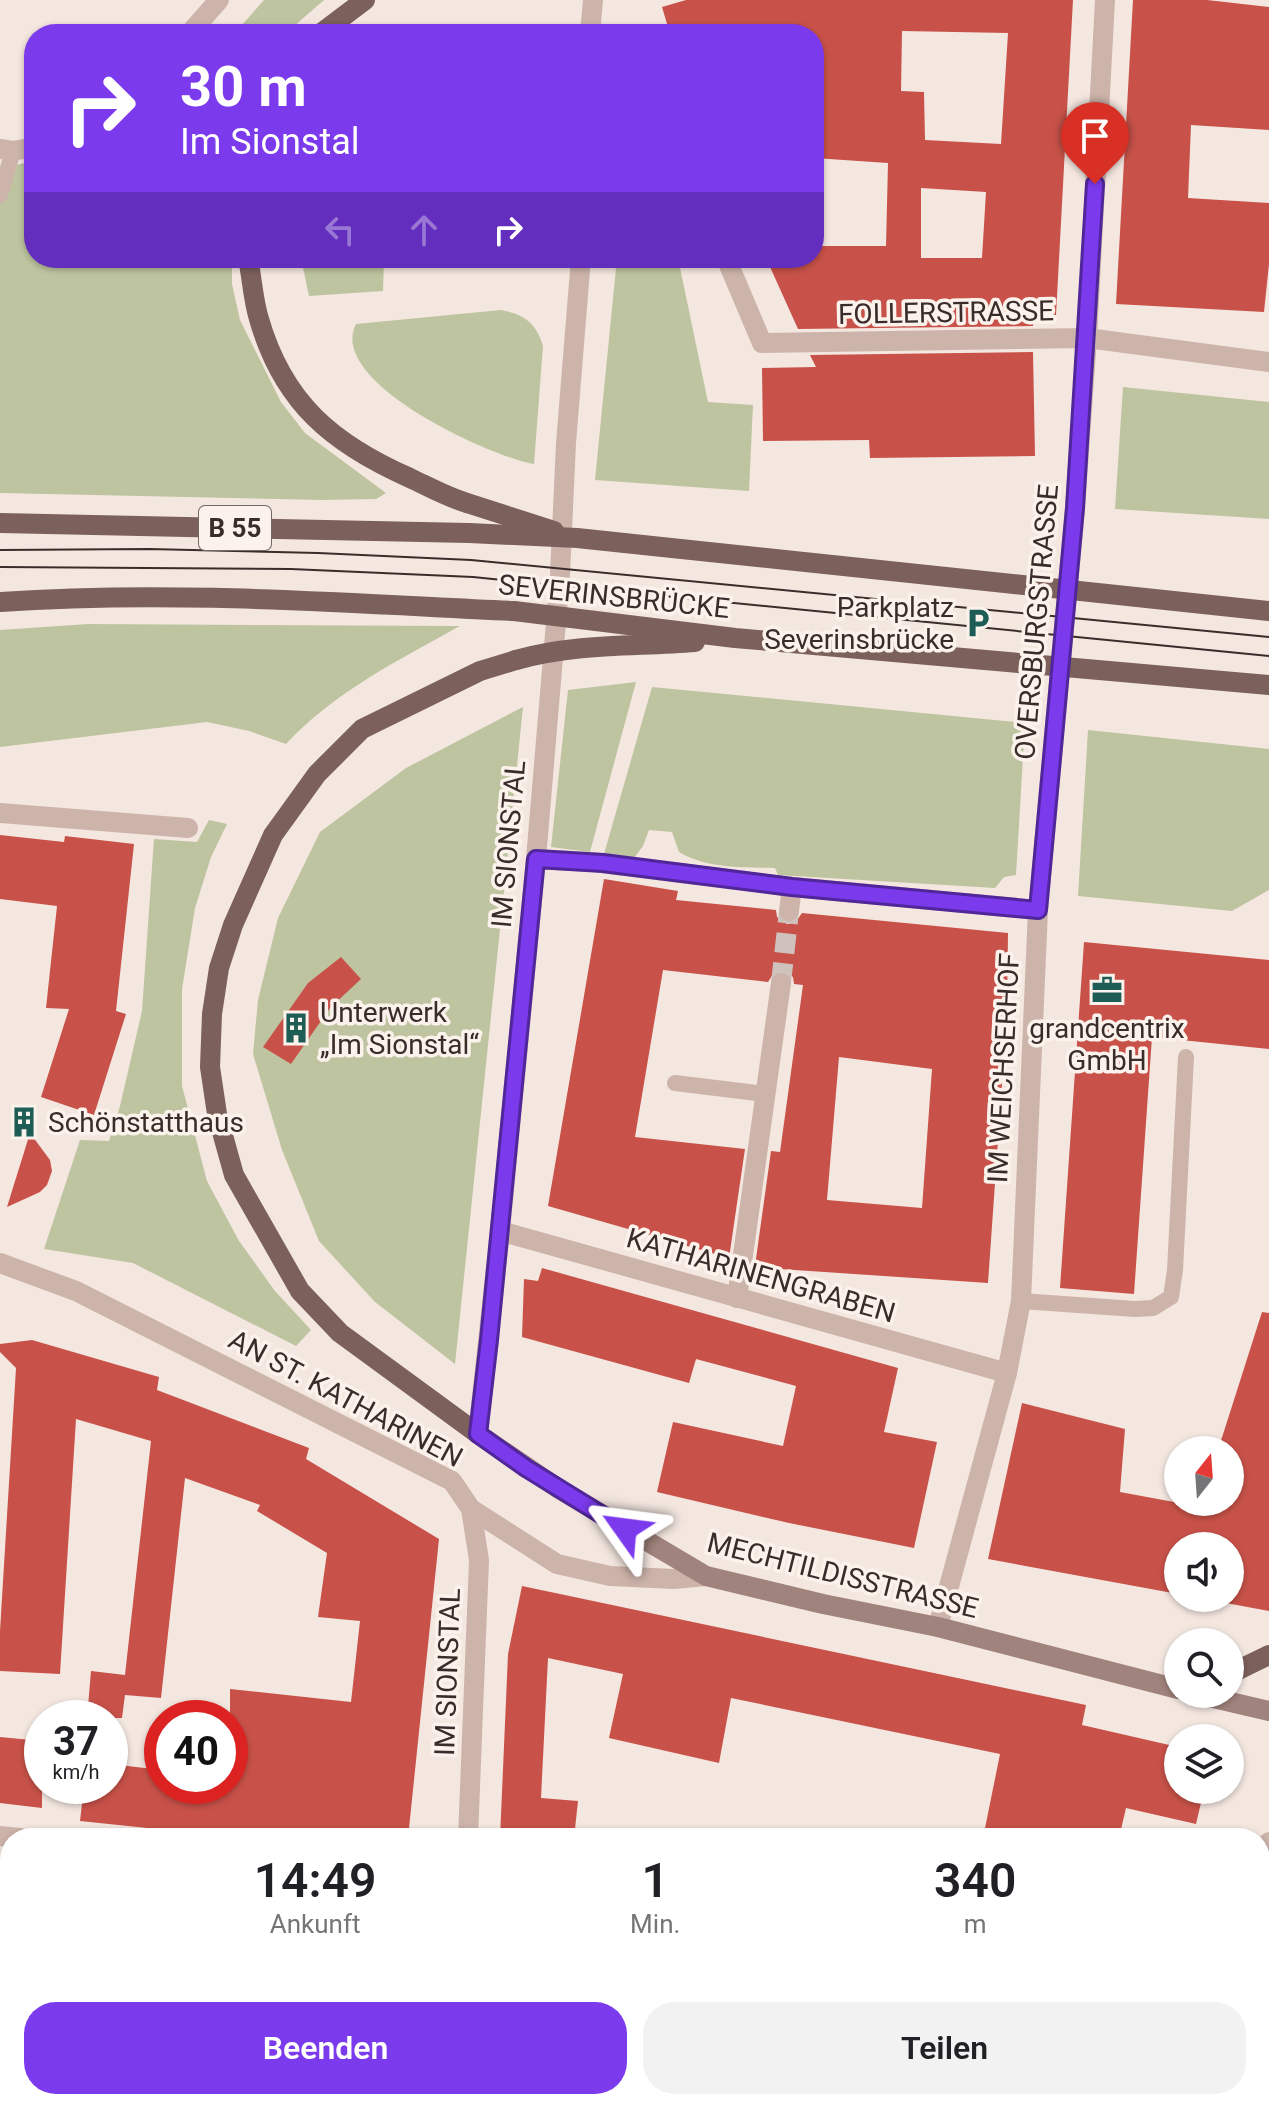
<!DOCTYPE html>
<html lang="de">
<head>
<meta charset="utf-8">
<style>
	:root { --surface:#fff; --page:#f2f2f2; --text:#202124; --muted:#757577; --accent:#7c3aed }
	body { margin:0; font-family:Roboto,sans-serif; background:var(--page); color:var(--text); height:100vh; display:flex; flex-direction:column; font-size:30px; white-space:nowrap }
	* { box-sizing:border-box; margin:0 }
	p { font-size:26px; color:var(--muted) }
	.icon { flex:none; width:44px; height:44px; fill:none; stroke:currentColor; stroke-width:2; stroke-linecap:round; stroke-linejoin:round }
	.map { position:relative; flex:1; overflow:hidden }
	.drawer { position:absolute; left:0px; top:1828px; width:1270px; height:282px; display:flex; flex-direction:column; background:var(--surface); border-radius:32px 32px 0 0; box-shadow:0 2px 6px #0004 }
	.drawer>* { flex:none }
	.hud { position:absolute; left:24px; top:24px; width:800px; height:244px; border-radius:32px; box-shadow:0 2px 6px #0004; background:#7c3aed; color:#fff; overflow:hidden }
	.needle { width:52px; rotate:17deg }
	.fabs { position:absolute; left:1164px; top:1436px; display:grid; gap:16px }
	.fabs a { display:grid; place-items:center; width:80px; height:80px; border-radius:50%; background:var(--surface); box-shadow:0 2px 6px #0004; font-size:40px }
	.speed { position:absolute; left:24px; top:1700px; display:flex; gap:16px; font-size:40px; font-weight:700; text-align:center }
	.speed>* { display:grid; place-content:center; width:104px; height:104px; border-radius:50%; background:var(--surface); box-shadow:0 2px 6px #0004; line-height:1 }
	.speed small { font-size:20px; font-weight:400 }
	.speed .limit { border:12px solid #d22; background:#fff; color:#111 }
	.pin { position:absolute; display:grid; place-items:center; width:68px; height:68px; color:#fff; margin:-82px -34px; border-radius:50% 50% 50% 0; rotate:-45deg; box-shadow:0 0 8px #0007 }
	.pin .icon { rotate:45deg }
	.me { position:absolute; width:88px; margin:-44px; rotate:301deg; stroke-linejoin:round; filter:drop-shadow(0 0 6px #0008) }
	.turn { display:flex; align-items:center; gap:28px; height:168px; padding:0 24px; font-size:36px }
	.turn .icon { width:104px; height:104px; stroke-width:2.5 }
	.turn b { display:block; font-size:56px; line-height:68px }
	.lanes { display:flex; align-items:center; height:76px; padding:0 24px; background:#0003; justify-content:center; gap:40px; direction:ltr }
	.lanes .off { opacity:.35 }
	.eta { display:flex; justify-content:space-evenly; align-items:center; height:136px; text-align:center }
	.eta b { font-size:48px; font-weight:600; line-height:56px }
	.action { display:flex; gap:16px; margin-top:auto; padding:16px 24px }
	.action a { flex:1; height:92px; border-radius:32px; background:var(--accent); color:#fff; font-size:32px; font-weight:600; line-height:92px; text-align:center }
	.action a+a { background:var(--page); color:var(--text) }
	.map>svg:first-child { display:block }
	.green { fill:#bec49f }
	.building { fill:#c85249; fill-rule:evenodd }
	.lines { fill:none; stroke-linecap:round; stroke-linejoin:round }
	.street-tunnel { stroke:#cfc2bc; stroke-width:20; stroke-dasharray:20 10; stroke-linecap:butt }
	.lane { stroke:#cdb4ab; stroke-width:16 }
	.street { stroke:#cdb4ab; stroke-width:20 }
	.secondary { stroke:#a0837c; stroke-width:20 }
	.primary { stroke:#7c605b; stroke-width:20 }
	.tram { stroke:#3a2c2a; stroke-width:2 }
	.primary-bridge { stroke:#7c605b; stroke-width:20 }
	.route-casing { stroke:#51269a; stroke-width:20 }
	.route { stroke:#7c3aed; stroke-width:14 }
	.labels { text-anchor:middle; stroke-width:7; stroke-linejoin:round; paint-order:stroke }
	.shield { fill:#fbf2ec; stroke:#746764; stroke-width:2 }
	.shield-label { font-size:26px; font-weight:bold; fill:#3a2c2a }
	.street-label { font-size:28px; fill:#3a2c2a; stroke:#fbf2ec }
	.poi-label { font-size:28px; fill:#3a2c2a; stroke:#fbf2ec; text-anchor:start }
</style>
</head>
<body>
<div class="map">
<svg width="1269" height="2109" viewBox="0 0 1269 2109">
	<rect width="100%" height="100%" fill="#f4e7e0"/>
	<g class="green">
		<path d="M 264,0 L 324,0 L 285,34 L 234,34 Z"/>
		<path d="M 34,161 L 34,258 L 232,258 L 232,284 L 240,320 L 281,402 L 305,433 L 386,493 L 376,499 L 322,500 L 0,493 L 0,174 L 2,168 Z"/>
		<path d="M 301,258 L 384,258 L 383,291 L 309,296 Z"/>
		<path d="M 617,258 L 678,258 L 708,402 L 753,405 L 749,491 L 595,480 Z"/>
		<path d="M 501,310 C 524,314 536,323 543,346 L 534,464 C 491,457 326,382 356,324 Z"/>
		<path d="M 1123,387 L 1269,402 L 1269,519 L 1115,509 Z"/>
		<path d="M 88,624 L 460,626 C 399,660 334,692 286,744 L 249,731 L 207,722 L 0,747 L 0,630 Z"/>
		<path d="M 636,682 L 590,852 L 551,847 L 568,690 Z"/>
		<path d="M 652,687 L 1025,723 L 1016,875 L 1004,877 L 995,888 L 778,875 L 775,868 C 742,867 708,869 679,852 L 672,832 L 649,830 L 643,846 L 634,858 L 604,854 Z"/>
		<path d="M 523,707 L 455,1364 L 375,1302 L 319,1241 L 282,1150 L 253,1054 L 258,1000 L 278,918 L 320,832 L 406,768 Z"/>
		<path d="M 1088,730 L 1269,749 L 1269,890 L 1232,911 L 1078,896 Z"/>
		<path d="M 209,820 L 227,824 L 211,857 L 195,908 L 182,989 L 182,1086 L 207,1181 L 239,1241 L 275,1291 L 311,1330 L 296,1346 L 133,1263 L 44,1249 L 80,1140 L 109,1141 L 120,1106 L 142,1011 L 154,839 L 197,842 Z"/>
	</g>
	<g class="building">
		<path d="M 686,0 L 1073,0 L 1056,315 L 1033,314 L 1033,326 L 798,329 L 766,258 L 814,258 L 814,246 L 886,246 L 888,163 L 814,158 L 814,34 L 670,34 L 662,7 ZM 902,31 L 1008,33 L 1001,144 L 925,140 L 924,92 L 901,91 ZM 921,188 L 986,192 L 982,258 L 921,258 Z"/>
		<path d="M 1133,0 L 1207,0 L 1269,7 L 1269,130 L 1191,125 L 1188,198 L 1269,203 L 1269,264 L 1264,312 L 1116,304 Z"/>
		<path d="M 1033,352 L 1035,456 L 870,458 L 869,440 L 763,441 L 762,368 L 816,367 L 810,355 Z"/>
		<path d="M 0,835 L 64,842 L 65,836 L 134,844 L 116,1011 L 126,1014 L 94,1115 L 41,1097 L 69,1009 L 46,1008 L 57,906 L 0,899 Z"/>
		<path d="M 604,879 L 678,891 L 676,900 L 776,910 L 777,917 L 787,924 L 795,923 L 802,913 L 1008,933 L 1007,1012 L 988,1283 L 765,1268 L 755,1266 L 771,1151 L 780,1152 L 803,985 L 794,984 L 793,977 L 784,970 L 775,971 L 768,982 L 663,970 L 635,1137 L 745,1149 L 729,1258 L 548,1206 ZM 839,1057 L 932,1069 L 922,1208 L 827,1200 Z"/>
		<path d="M 1084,942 L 1269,960 L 1269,1049 L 1152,1037 L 1134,1294 L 1060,1288 Z"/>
		<path d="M 341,957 L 361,979 L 330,1008 L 291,1064 L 263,1047 L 308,983 Z"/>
		<path d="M 30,1133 L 50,1160 L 52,1171 L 47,1185 L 40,1192 L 7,1207 Z"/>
		<path d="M 542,1268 L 898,1368 L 884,1432 L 937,1442 L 914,1548 L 789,1523 L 657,1492 L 673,1422 L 783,1446 L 796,1386 L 696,1359 L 689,1383 L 522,1337 L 524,1279 L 538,1281 Z"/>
		<path d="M 1262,1312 L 1269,1313 L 1269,1611 L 1199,1598 L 1230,1598 L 1230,1546 L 1178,1546 L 1178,1594 L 988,1559 L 1022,1403 L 1125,1429 L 1120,1492 L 1201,1507 L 1202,1502 L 1230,1502 L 1230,1450 L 1218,1450 Z"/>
		<path d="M 32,1340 L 159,1377 L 157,1390 L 309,1448 L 306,1459 L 439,1539 L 408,1838 L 243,1838 L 80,1821 L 84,1786 L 110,1786 L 110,1764 L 162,1770 L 162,1786 L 230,1786 L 230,1689 L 351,1702 L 360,1621 L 318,1617 L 327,1553 L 257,1511 L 260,1505 L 185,1478 L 161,1698 L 125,1695 L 122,1718 L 87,1718 L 91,1671 L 125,1675 L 151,1441 L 76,1419 L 60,1674 L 0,1671 L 0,1631 L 16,1368 L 0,1352 L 0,1344 Z"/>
		<path d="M 522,1586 L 1086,1705 L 1082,1725 L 1178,1747 L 1178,1790 L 1204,1790 L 1196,1824 L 1126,1808 L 1119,1838 L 983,1838 L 1000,1754 L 731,1698 L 719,1763 L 609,1738 L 623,1674 L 548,1658 L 541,1798 L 578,1801 L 574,1838 L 500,1838 L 508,1654 Z"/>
		<path d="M 0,1737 L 42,1741 L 42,1808 L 0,1803 Z"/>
	</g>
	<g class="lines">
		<path class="street-tunnel" d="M 781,983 L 789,911"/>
		<g class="lane">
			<path d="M 0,195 L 13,151"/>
			<path d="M 675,1083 L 765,1094"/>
			<path d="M 1021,1301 L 1135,1309 L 1153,1308 L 1171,1297 L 1175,1270 L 1186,1057"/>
		</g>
		<g class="street">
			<path d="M 189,34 L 219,0"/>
			<path d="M 590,34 L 593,0"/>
			<path d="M 0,149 L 13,151 L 34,147"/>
			<path d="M 726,258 L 762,343 L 1087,338 L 1269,362"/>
			<path d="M 0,813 L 188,828"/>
			<path d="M 536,859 L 593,862 L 792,887 L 1038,910"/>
			<path d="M 789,911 L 792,887"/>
			<path d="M 500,1231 L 1007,1373"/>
			<path d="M 0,1263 L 76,1291 L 452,1481 L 471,1509 L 557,1564 L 610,1576 L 674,1579 L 706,1576"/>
			<path d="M 737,1298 L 781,983"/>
			<path d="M 478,1434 L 500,1231 L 536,859 L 560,575 L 566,443 L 581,258"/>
			<path d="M 938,1627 L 1007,1373 L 1021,1301 L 1038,910 L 1075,508 L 1087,338 L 1105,0"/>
			<path d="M 0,1836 L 20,1838"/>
			<path d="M 468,1838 L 479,1560 L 471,1509"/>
			<path d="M 1260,1851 L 1269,1842"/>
			<path d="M 454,2109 L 455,2100"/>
			<path d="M 985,2109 L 994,2100"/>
		</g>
		<g class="secondary">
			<path d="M 478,1434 L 559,1489 L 706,1576 L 823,1604 L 938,1627 L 1178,1689"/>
			<path d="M 1196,1694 L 1269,1711"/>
		</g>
		<g class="primary">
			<path d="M 320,34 L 365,0"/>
			<path d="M 248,258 C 252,278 253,300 259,319 C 283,403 333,444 410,478 C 429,487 447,497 467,503"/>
			<path d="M 0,523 L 469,533"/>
			<path d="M 0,602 C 171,590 342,603 514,611"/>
			<path d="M 478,1434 L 340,1333 L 300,1291 L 234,1175 L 217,1114 L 210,1067 L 212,1014 L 219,968 L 233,925 L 273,835 L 317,774 L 362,729 L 480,671 L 516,660"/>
			<path d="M 1230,1674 L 1269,1655"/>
		</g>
		<g class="tram">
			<path d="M 0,550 L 149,549 L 318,553 L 471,560 L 1269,637"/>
			<path d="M 0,567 L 291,569 L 473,577 L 1269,656"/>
		</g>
		<g class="primary-bridge">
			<path d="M 467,503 L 554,531"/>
			<path d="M 469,533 L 577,538 L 1269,611"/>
			<path d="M 514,611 L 735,638 L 1269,685"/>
			<path d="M 516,660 C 577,643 633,647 695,642"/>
		</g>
	</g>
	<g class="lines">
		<g class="route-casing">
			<path id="route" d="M 625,1529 L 526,1468 L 478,1434 L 489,1340 L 536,859 L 603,863 L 792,887 L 1038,910 L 1075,508 L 1095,184"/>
		</g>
		<use href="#route" class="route"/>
	</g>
	<defs>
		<g id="parking-bare" transform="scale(2.4)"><path d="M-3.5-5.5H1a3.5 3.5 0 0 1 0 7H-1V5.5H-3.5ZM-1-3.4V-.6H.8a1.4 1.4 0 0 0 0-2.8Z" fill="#1e5d56" stroke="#fbf2ec" stroke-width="2.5" paint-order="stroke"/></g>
		<g id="office-bare" transform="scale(2.4)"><path d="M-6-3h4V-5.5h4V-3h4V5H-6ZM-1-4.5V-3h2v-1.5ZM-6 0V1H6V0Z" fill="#1e5d56" stroke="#fbf2ec" stroke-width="2.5" paint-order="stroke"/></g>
		<g id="building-bare" transform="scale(2.4)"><path d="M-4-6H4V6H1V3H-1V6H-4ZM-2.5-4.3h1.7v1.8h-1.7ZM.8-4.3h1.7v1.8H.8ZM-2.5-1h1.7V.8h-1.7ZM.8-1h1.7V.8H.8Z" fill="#1e5d56" stroke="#fbf2ec" stroke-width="2.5" paint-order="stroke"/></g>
	</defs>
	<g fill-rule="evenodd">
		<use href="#parking-bare" x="978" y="623"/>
		<use href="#office-bare" x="1107" y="990"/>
		<use href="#building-bare" x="296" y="1028"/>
		<use href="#building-bare" x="24" y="1122"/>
	</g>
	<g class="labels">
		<rect class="shield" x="199" y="506" width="72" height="44" rx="6"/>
		<g class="shield-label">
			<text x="235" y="537">B 55</text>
		</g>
		<g class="street-label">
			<text transform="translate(946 312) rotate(-1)" y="10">FOLLERSTRASSE</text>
			<text transform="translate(614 596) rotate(6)" y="10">SEVERINSBRÜCKE</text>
			<text transform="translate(1036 622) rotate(-85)" y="10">OVERSBURGSTRASSE</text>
			<text transform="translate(508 844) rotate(-85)" y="10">IM SIONSTAL</text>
			<text transform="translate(1003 1068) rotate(-87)" y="10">IM WEICHSERHOF</text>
			<text transform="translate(761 1275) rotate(16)" y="10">KATHARINENGRABEN</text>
			<text transform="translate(346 1398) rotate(28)" y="10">AN ST. KATHARINEN</text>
			<text transform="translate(843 1575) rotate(14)" y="10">MECHTILDISSTRASSE</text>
			<text transform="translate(447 1672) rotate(-88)" y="10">IM SIONSTAL</text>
		</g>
		<g class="poi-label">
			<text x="954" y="617" text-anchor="end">Parkplatz<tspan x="954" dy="32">Severinsbrücke</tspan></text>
			<text x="320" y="1022">Unterwerk<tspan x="320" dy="32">„Im Sionstal“</tspan></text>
			<text x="1107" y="1038" text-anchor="middle">grandcentrix<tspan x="1107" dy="32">GmbH</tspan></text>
			<text x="48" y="1132">Schönstatthaus</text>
		</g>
	</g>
</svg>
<div class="fabs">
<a><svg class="needle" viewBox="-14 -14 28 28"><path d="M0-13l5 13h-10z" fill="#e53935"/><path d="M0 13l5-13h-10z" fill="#757577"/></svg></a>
<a><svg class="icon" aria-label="sound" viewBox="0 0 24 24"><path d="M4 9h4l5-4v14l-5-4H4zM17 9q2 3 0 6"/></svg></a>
<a><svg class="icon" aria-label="search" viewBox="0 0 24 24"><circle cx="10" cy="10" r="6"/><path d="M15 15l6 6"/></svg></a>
<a><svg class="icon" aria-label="layers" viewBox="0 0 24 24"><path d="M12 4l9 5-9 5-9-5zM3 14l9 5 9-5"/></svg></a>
</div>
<div class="speed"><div>37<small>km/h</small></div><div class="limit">40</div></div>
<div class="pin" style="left:1095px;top:184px;background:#d93025"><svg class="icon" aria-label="arrive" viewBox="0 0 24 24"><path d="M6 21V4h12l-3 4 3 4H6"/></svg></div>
<svg class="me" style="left:625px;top:1529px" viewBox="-20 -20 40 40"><path d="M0-17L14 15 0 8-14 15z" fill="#7c3aed" stroke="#fff" stroke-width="4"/></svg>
<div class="hud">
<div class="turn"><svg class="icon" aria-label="right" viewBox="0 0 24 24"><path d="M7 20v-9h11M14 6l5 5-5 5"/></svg><div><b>30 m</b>Im Sionstal</div></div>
<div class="lanes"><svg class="icon off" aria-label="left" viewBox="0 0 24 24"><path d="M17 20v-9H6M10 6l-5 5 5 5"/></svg><svg class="icon off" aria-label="ahead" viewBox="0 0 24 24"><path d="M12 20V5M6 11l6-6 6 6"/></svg><svg class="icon" aria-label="right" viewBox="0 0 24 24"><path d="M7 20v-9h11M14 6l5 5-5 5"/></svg></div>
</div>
<section class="drawer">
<div class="eta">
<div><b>14:49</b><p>Ankunft</p></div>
<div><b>1</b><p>Min.</p></div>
<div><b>340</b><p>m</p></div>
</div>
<div class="action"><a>Beenden</a><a>Teilen</a></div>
</section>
</div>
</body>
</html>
